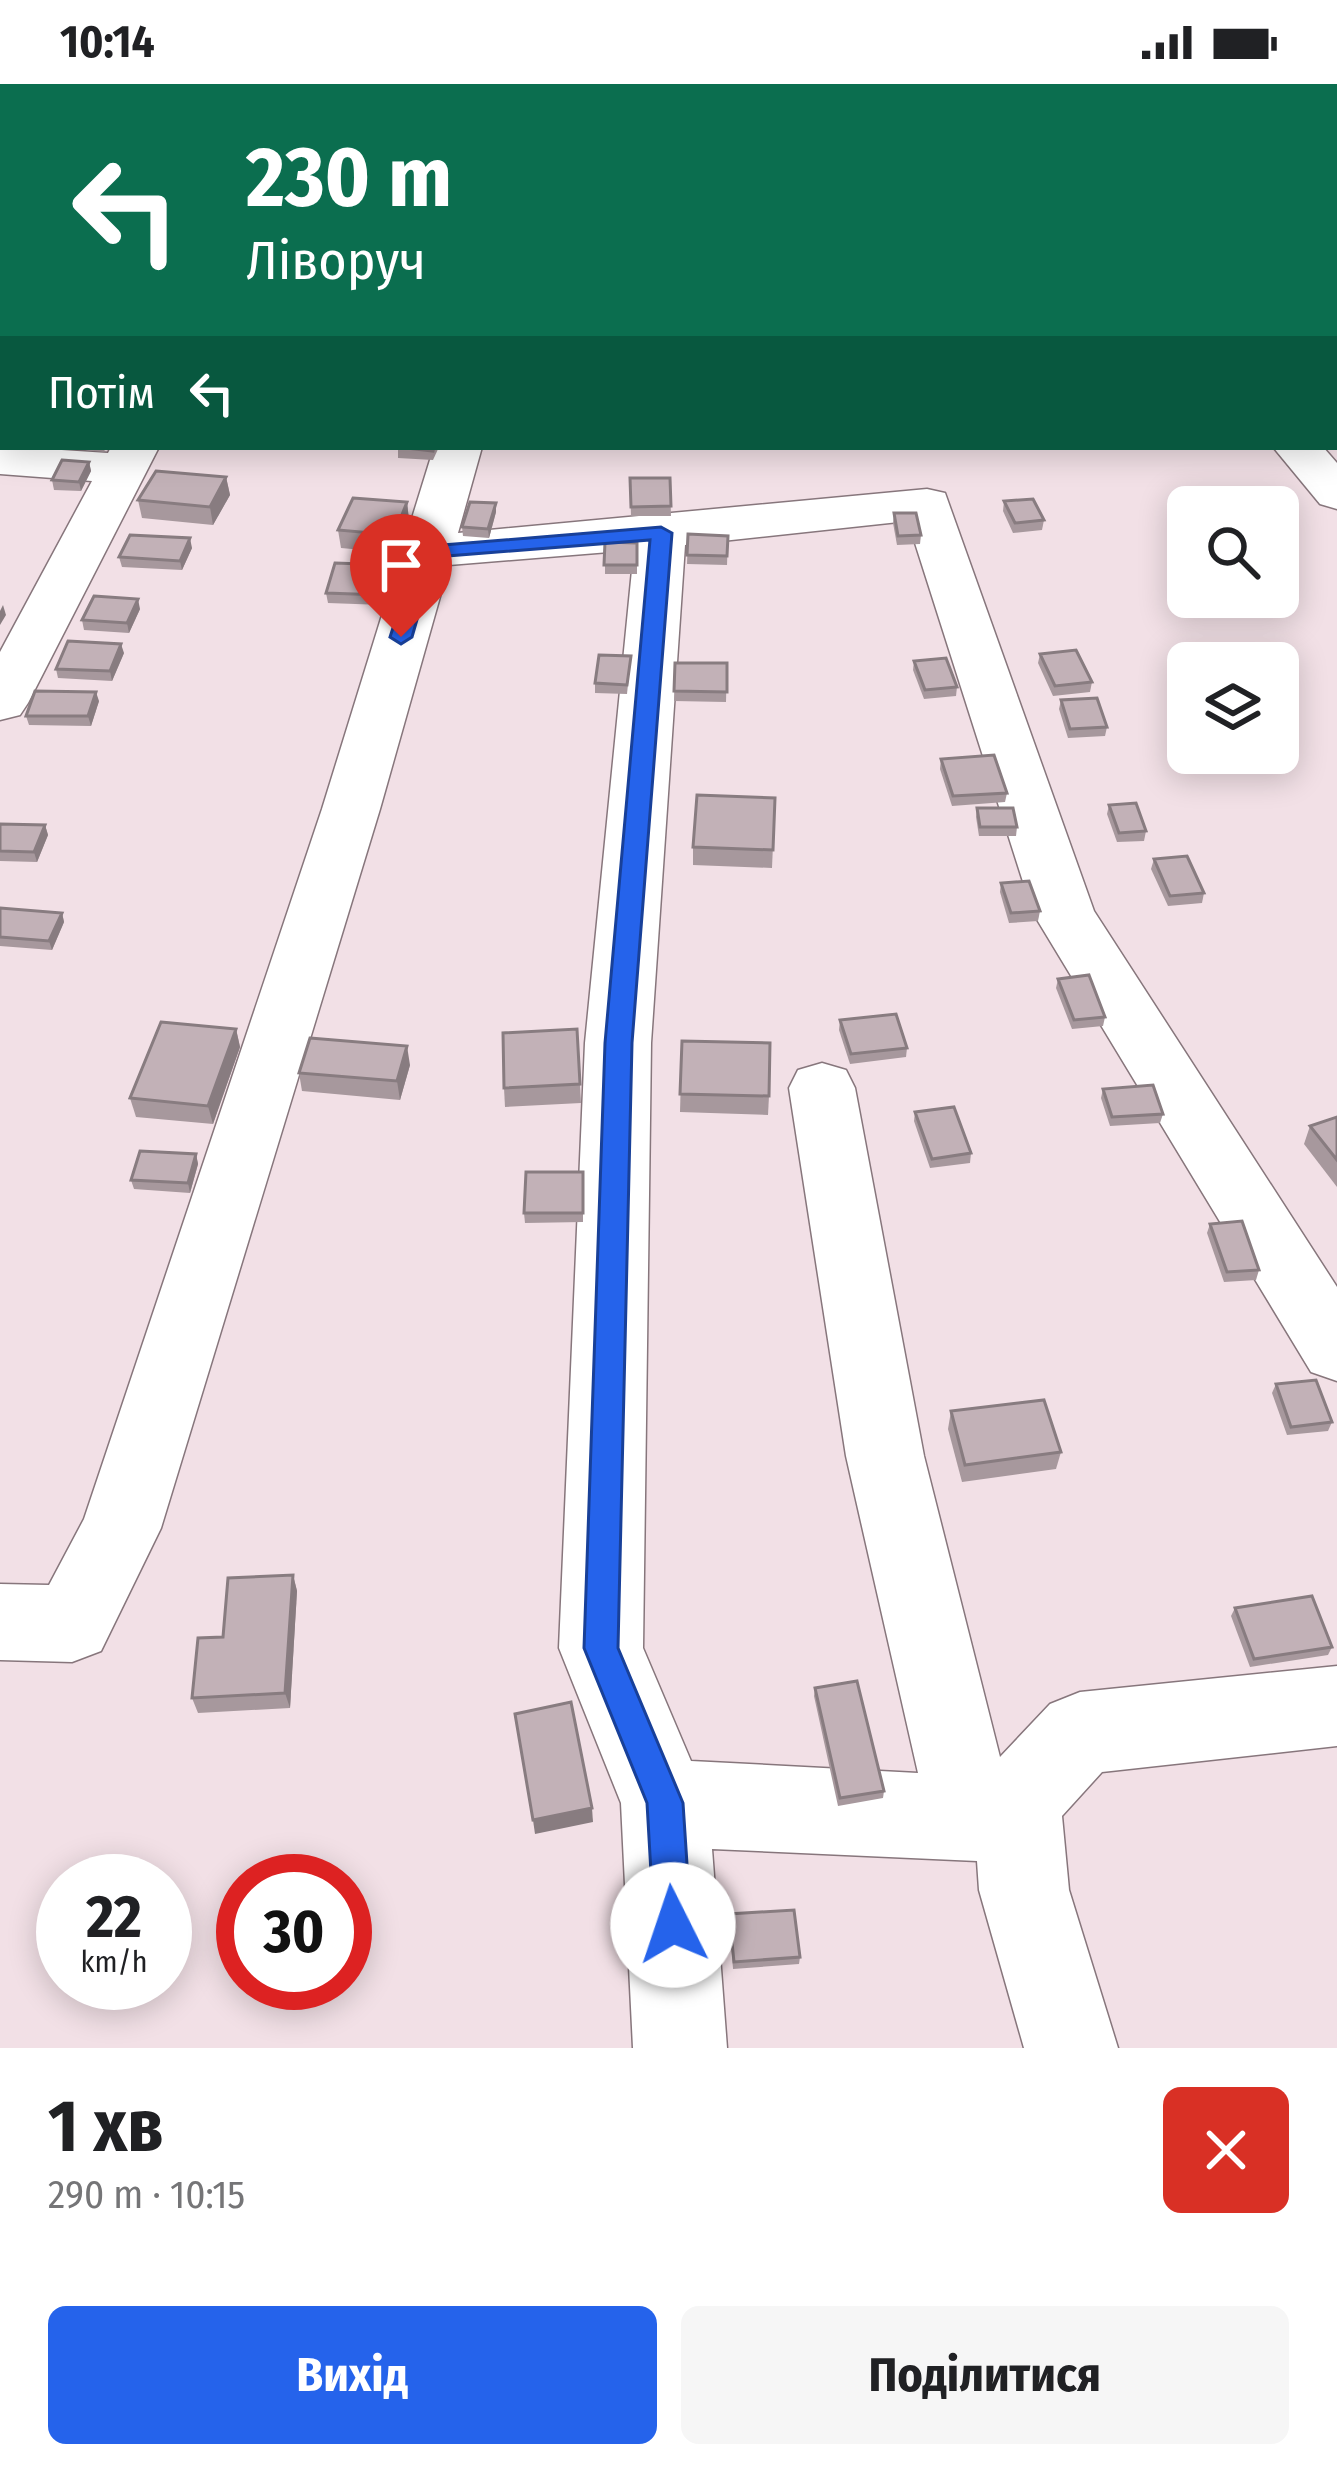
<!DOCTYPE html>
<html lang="uk">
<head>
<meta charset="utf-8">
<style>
	:root { --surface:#fff; --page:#f6f6f6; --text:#202124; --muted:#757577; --accent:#2563eb }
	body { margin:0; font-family:"Fira Sans Condensed",sans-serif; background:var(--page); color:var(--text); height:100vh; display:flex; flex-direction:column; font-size:45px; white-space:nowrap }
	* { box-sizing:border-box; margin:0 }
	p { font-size:39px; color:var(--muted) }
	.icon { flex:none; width:66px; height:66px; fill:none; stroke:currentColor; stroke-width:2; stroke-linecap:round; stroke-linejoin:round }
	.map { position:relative; height:1964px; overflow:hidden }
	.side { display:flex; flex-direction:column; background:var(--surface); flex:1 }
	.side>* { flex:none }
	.banner { position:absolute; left:0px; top:0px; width:1338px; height:366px; box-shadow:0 6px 30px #0003; background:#0b6e4f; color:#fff; overflow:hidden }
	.tools { position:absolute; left:1167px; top:402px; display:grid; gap:24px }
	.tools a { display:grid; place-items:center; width:132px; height:132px; border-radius:18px; background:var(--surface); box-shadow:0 6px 30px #0003; font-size:60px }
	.speed { position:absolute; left:36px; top:1770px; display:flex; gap:24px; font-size:60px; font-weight:700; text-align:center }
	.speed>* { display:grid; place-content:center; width:156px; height:156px; border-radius:50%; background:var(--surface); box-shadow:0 6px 30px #0003; line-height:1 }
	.speed small { font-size:30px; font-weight:400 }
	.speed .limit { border:18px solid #d22; background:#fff; color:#111 }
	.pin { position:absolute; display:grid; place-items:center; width:102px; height:102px; color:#fff; margin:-123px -51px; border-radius:50% 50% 50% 0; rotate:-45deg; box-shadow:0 0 12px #0007 }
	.pin .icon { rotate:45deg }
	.me { position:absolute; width:132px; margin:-66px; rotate:356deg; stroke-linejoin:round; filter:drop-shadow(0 0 9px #0008) }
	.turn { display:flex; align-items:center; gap:42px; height:252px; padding:0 48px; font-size:54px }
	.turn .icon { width:156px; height:156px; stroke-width:2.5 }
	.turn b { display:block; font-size:84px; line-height:102px }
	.then { display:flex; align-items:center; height:114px; padding:0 48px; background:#0003; gap:24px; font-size:45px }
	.round { display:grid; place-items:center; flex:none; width:126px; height:126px; border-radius:18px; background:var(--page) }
	.summary { display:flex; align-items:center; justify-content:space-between; height:204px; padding:0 48px }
	h1 { font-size:72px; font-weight:700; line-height:90px }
	.cta { display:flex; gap:24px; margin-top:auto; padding:24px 48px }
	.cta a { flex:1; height:138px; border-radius:18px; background:var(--accent); color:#fff; font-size:48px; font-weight:700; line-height:138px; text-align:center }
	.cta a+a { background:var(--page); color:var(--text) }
	.status { display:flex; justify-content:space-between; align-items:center; height:84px; padding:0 60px; background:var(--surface); direction:ltr }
	.status svg { height:33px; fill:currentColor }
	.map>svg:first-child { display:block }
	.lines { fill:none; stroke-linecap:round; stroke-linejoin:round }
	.minor-casing { stroke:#87767c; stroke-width:3 }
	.minor { fill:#fff; fill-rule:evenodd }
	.wall { fill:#a7989d }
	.shaded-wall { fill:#887c80 }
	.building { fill:#c2b1b7; stroke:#887c80; stroke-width:3 }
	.route { fill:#2563eb; stroke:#184099; stroke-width:3 }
</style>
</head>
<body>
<div class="status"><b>10:14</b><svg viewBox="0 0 49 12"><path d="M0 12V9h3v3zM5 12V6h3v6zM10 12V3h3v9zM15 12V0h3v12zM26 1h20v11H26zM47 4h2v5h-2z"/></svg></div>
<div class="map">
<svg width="1337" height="1964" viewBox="0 0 1337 1964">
	<rect width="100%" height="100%" fill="#f2e0e6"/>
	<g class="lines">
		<g class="minor-casing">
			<g id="minor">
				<path d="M 361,0 L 400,0 L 402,3 L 363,3 Z"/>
				<path d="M 864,0 L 902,0 L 904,3 L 866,3 Z"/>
				<path d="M 1063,0 L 1102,0 L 1104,3 L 1065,3 Z"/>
				<rect x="0" y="116" width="3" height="25"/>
				<path d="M 1335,176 L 1337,177 L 1337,203 L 1335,202 Z"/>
				<rect x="0" y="224" width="3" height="27"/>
				<path d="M 0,362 L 108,369 L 111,363 L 159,363 L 28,619 L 20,631 L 0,636 L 0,568 L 92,397 L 0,390 Z"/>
				<path d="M 434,363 L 482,363 L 458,449 L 927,405 L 945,409 L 1094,827 L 1337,1203 L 1337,1297 L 1311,1288 L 1033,829 L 908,437 L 685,461 L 651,959 L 643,1564 L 691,1677 L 918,1689 L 846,1372 L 789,1004 L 798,986 L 822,979 L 846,986 L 855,1004 L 924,1372 L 1000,1673 L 1050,1620 L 1080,1608 L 1337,1582 L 1337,1662 L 1102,1688 L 1062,1732 L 1069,1806 L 1118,1964 L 1024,1964 L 979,1806 L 977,1777 L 712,1765 L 727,1964 L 633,1964 L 621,1719 L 559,1564 L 585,959 L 634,466 L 449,481 L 380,725 L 161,1444 L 101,1567 L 72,1578 L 0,1576 L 0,1500 L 49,1501 L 84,1435 L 322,725 Z"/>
				<path d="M 1273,363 L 1323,363 L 1337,379 L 1337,425 L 1320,420 Z"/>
			</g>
		</g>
		<use href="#minor" class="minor"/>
	</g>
	<g class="wall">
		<path d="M 57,363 L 106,363 L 104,368 Z"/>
		<path d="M 398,363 L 439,363 L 433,376 L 398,374 Z"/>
		<path d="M 89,378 L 91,387 L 81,407 L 54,406 L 52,396 Z"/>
		<path d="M 226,393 L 230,411 L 213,441 L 142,434 L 138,416 Z"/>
		<path d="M 630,394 L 670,394 L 671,432 L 631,432 Z"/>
		<path d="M 1004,417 L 1044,436 L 1042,446 L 1013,449 L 1003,427 Z"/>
		<path d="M 407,418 L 409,436 L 396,469 L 341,464 L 338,446 Z"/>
		<path d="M 496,428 L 489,454 L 463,452 L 462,443 Z"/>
		<path d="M 894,429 L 921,451 L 920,460 L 897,461 L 893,439 Z"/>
		<path d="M 688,450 L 728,452 L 727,481 L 687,480 Z"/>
		<path d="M 605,458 L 637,459 L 637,490 L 605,490 Z"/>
		<path d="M 192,464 L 182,486 L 122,483 L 119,473 Z"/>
		<path d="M 391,490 L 383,521 L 328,519 L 326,509 Z"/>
		<path d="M 140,525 L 129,549 L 84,546 L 82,536 Z"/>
		<path d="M 124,569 L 112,597 L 58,594 L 56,585 Z"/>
		<path d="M 1040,570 L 1092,598 L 1090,608 L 1053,612 L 1038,579 Z"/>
		<path d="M 631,572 L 627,610 L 595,609 L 595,599 Z"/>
		<path d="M 914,577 L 957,603 L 956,612 L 924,615 L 913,586 Z"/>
		<path d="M 675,579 L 727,579 L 726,618 L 674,617 Z"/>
		<path d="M 1061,616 L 1107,643 L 1105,652 L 1068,654 L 1059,625 Z"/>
		<path d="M 99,617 L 91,642 L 29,641 L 26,632 Z"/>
		<path d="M 941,675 L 1007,709 L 1005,718 L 952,722 L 940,685 Z"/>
		<path d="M 775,714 L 772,784 L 693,781 L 693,763 Z"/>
		<path d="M 1109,721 L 1146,747 L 1144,757 L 1117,758 L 1107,730 Z"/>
		<path d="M 977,724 L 1017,743 L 1016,752 L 979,752 L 976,733 Z"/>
		<path d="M 0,740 L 45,741 L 48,751 L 37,778 L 0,777 Z"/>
		<path d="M 1154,775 L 1204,809 L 1202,819 L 1168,822 L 1151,785 Z"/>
		<path d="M 1001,799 L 1040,827 L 1038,837 L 1009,839 L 1000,808 Z"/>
		<path d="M 0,824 L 62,829 L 64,838 L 52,866 L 0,862 Z"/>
		<path d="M 1058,895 L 1105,933 L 1103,942 L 1072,945 L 1056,904 Z"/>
		<path d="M 840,936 L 907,964 L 906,973 L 850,980 L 839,946 Z"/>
		<path d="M 236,945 L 240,963 L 213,1040 L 136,1033 L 130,1014 Z"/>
		<path d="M 577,945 L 581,1019 L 505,1023 L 504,1004 Z"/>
		<path d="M 682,957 L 769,1012 L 768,1031 L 680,1028 Z"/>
		<path d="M 410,981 L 400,1016 L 302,1007 L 299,989 Z"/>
		<path d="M 1103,1005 L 1163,1030 L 1160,1039 L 1110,1042 L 1101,1014 Z"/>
		<path d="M 915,1028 L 971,1069 L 970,1079 L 930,1084 L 914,1037 Z"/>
		<path d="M 1337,1033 L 1337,1103 L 1304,1060 L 1310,1042 Z"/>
		<path d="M 196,1070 L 198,1080 L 190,1109 L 134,1105 L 131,1096 Z"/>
		<path d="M 583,1088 L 583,1138 L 525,1139 L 524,1129 Z"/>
		<path d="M 1210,1140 L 1259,1186 L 1256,1196 L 1224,1198 L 1207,1149 Z"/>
		<path d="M 1276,1300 L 1332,1338 L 1328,1347 L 1287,1351 L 1272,1309 Z"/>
		<path d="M 951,1327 L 1061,1368 L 1056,1385 L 962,1398 L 948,1345 Z"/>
		<path d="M 293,1491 L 297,1507 L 290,1624 L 198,1629 L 192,1614 L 223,1553 Z"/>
		<path d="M 1235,1524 L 1332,1563 L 1328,1571 L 1250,1583 L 1231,1532 Z"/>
		<path d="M 815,1604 L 884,1707 L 883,1714 L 838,1722 L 814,1612 Z"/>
		<path d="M 729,1830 L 800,1873 L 799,1880 L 733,1885 Z"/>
	</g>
	<g class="shaded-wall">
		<path d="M 89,378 L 91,387 L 81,407 L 79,398 Z"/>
		<path d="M 226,393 L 230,411 L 213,441 L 210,423 Z"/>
		<path d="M 407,418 L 409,436 L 396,469 L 394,451 Z"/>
		<path d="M 496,419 L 496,428 L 489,454 L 488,445 Z"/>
		<path d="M 190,454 L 192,464 L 182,486 L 180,477 Z"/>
		<path d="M 389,481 L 391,490 L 383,521 L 382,511 Z"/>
		<path d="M 138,515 L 140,525 L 129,549 L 127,539 Z"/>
		<path d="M 3,521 L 6,531 L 0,541 L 0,527 Z"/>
		<path d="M 121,560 L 124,569 L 112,597 L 110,587 Z"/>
		<path d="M 96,608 L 99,617 L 91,642 L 88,632 Z"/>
		<path d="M 45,741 L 48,751 L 37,778 L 34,768 Z"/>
		<path d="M 62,829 L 64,838 L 52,866 L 49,857 Z"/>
		<path d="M 236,945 L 240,963 L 213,1040 L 208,1022 Z"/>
		<path d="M 407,962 L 410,981 L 400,1016 L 397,997 Z"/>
		<path d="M 196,1070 L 198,1080 L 190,1109 L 188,1099 Z"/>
		<path d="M 293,1491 L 297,1507 L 290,1624 L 285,1609 Z"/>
		<path d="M 592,1724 L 593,1738 L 535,1750 L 533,1736 Z"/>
	</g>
	<g class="building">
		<path d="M 1046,0 L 1075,0 L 1050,3 Z"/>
		<path d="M 398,363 L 434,363 L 433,367 Z"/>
		<path d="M 62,376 L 89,378 L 79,398 L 52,396 Z"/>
		<path d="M 156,387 L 226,393 L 210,423 L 138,416 Z"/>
		<path d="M 630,394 L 670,394 L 671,422 L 631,423 Z"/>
		<path d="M 353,414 L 407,418 L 394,451 L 338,446 Z"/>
		<path d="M 1033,415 L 1044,436 L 1015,439 L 1004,417 Z"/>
		<path d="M 470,418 L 496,419 L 488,445 L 462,443 Z"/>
		<path d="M 894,429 L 916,429 L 921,451 L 898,452 Z"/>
		<path d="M 688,450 L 728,452 L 727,472 L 687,471 Z"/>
		<path d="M 130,451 L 190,454 L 180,477 L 119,473 Z"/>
		<path d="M 605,458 L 637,459 L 637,481 L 604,481 Z"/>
		<path d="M 335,479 L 389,481 L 382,511 L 326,509 Z"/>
		<path d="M 94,512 L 138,515 L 127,539 L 82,536 Z"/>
		<path d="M 68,557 L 121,560 L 110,587 L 56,585 Z"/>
		<path d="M 1076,566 L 1092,598 L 1055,602 L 1040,570 Z"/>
		<path d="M 599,571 L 631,572 L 627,601 L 595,599 Z"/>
		<path d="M 946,574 L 957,603 L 925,606 L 914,577 Z"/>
		<path d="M 675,579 L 727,579 L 727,608 L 674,607 Z"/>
		<path d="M 35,607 L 96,608 L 88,632 L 26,632 Z"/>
		<path d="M 1097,614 L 1107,643 L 1070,645 L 1061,616 Z"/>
		<path d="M 994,671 L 1007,709 L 953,712 L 941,675 Z"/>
		<path d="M 697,711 L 775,714 L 773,766 L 693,763 Z"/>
		<path d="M 1136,719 L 1146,747 L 1119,749 L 1109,721 Z"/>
		<path d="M 977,724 L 1013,724 L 1017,743 L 980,743 Z"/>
		<path d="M 0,740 L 45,741 L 34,768 L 0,767 Z"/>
		<path d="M 1187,772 L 1204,809 L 1170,812 L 1154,775 Z"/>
		<path d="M 1029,797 L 1040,827 L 1011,829 L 1001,799 Z"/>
		<path d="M 0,824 L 62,829 L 49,857 L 0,853 Z"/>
		<path d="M 1089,891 L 1105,933 L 1074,936 L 1058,895 Z"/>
		<path d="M 896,930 L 907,964 L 851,970 L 840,936 Z"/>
		<path d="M 161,938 L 236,945 L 208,1022 L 130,1014 Z"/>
		<path d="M 577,945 L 580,1000 L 504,1004 L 503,949 Z"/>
		<path d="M 310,954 L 407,962 L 397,997 L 299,989 Z"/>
		<path d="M 682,957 L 770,959 L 769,1012 L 680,1010 Z"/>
		<path d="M 1153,1001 L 1163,1030 L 1112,1033 L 1103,1005 Z"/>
		<path d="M 954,1023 L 971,1069 L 932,1075 L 915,1028 Z"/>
		<path d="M 1337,1033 L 1337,1076 L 1310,1042 Z"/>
		<path d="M 140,1067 L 196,1070 L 188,1099 L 131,1096 Z"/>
		<path d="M 526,1088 L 583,1088 L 583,1129 L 524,1129 Z"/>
		<path d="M 1242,1137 L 1259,1186 L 1227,1188 L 1210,1140 Z"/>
		<path d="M 1316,1296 L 1332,1338 L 1291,1343 L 1276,1300 Z"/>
		<path d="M 1044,1316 L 1061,1368 L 965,1381 L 951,1327 Z"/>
		<path d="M 293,1491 L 285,1609 L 192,1614 L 198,1554 L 223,1553 L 228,1494 Z"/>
		<path d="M 1312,1512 L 1332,1563 L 1254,1575 L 1235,1524 Z"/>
		<path d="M 857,1597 L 884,1707 L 840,1714 L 815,1604 Z"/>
		<path d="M 571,1618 L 592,1724 L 533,1736 L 515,1630 Z"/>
		<path d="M 794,1826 L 800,1873 L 734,1878 L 729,1830 Z"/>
	</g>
	<path class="route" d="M 661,443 L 672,449 L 632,959 L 618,1564 L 683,1719 L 691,1841 L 686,1855 L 673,1860 L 659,1855 L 654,1841 L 647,1719 L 584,1564 L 605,959 L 650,456 L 435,473 L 412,553 L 401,560 L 390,553 L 419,463 Z"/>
</svg>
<div class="tools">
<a><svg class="icon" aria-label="search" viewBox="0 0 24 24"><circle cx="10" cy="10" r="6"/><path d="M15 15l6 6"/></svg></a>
<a><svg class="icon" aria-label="layers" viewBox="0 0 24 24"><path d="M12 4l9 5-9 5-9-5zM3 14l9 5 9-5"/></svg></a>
</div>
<div class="speed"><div>22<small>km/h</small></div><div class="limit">30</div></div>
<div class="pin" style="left:401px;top:553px;background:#d93025"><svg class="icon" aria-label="arrive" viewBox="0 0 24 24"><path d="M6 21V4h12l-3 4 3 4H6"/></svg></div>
<svg class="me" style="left:673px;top:1841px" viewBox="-20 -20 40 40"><circle r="19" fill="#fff"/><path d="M0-13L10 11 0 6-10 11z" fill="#2563eb"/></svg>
<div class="banner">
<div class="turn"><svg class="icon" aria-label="left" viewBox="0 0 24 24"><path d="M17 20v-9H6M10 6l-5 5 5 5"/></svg><div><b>230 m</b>Ліворуч</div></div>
<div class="then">Потім<svg class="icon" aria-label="left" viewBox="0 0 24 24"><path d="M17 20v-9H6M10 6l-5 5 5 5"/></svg></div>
</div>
</div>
<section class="side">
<div class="summary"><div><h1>1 хв</h1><p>290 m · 10:15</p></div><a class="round" style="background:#d93025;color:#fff"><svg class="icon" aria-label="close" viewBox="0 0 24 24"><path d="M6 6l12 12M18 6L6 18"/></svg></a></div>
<div class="cta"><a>Вихід</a><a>Поділитися</a></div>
</section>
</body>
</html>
